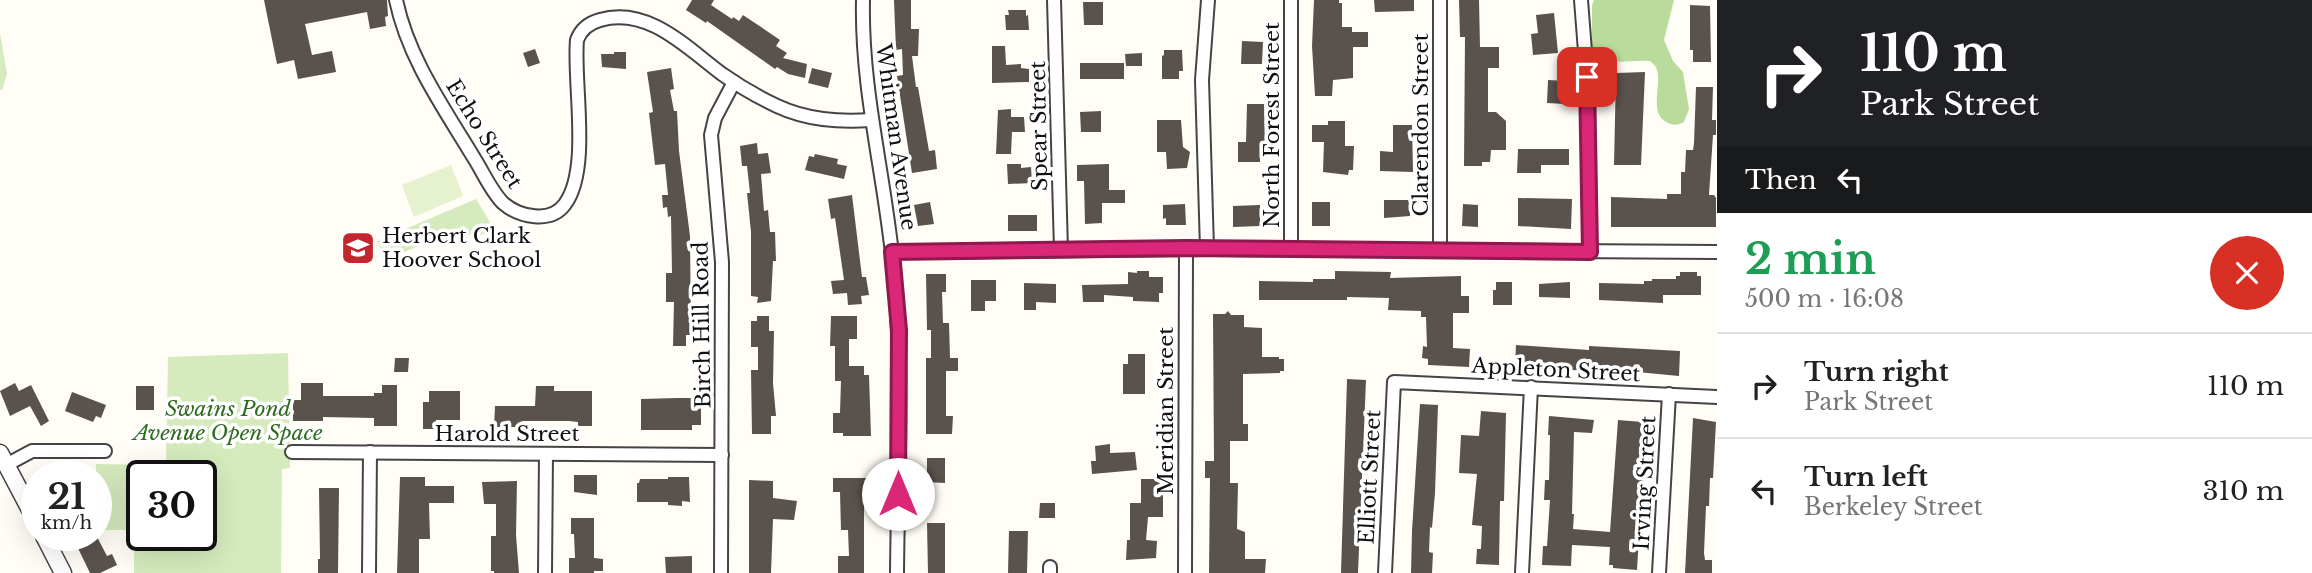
<!DOCTYPE html>
<html lang="en">
<head>
<meta charset="utf-8">
<style>
	:root { --surface:#fff; --page:#f2f2f2; --text:#222; --muted:#767676; --line:#e0e0e0 }
	body { margin:0; font-family:"Libre Baskerville",serif; background:var(--page); color:var(--text); height:100vh; display:flex; flex-direction:column; font-size:26px; white-space:nowrap }
	* { box-sizing:border-box; margin:0 }
	p { font-size:23px; color:var(--muted) }
	.icon { flex:none; width:38px; height:38px; fill:none; stroke:currentColor; stroke-width:2; stroke-linecap:round; stroke-linejoin:round }
	.map { position:relative; flex:1; overflow:hidden }
	.panel { display:flex; flex-direction:column; background:var(--surface); width:595px }
	.panel>* { flex:none }
	.hud { background:#202124; color:#fff; overflow:hidden }
	.speed { position:absolute; left:21px; top:460px; display:flex; gap:14px; font-size:35px; font-weight:700; text-align:center }
	.speed>* { display:grid; place-content:center; width:91px; height:91px; border-radius:50%; background:var(--surface); box-shadow:0 7px 28px #0002; line-height:1 }
	.speed small { font-size:18px; font-weight:400 }
	.speed .limit { border:4px solid #111; border-radius:10px; background:#fff; color:#111 }
	.pin { position:absolute; display:grid; place-items:center; width:60px; height:60px; color:#fff; margin:-30px; border-radius:14px; box-shadow:0 4px 10px #0006 }
	.me { position:absolute; width:77px; margin:-38px; rotate:0deg; stroke-linejoin:round; filter:drop-shadow(0 0 5px #0008) }
	.turn { display:flex; align-items:center; gap:24px; height:147px; padding:0 28px; font-size:32px }
	.turn .icon { width:91px; height:91px; stroke-width:2.5 }
	.turn b { display:block; font-size:49px; line-height:60px }
	.then { display:flex; align-items:center; height:66px; padding:0 28px; background:#0003; gap:14px; font-size:26px }
	.round { display:grid; place-items:center; flex:none; width:74px; height:74px; border-radius:37px; background:var(--page) }
	.overview { display:flex; align-items:center; justify-content:space-between; height:119px; padding:0 28px }
	h1 { font-size:42px; font-weight:800; line-height:52px; color:#1e9e55 }
	ul { padding:0; list-style:none }
	li { display:flex; align-items:center; gap:21px; height:105px; padding:0 28px; border-top:2px solid var(--line) }
	li div { flex:1 }
	li b { display:block; font-size:26px }
	li em { font-style:normal }
	main { display:flex; flex:1; min-height:0 }
	.map>svg:first-child { display:block }
	.green { fill:#d5ebbd; fill-rule:evenodd }
	.forest { fill:#b9dc9c }
	.pitch { fill:#e6f2cf }
	.building { fill:#5a524d }
	.lines { fill:none; stroke-linecap:round; stroke-linejoin:round }
	.minor-casing { stroke:#444; stroke-width:16 }
	.tertiary-casing { stroke:#444; stroke-width:19 }
	.minor { stroke:#fff; stroke-width:12 }
	.tertiary { stroke:#fff; stroke-width:16 }
	.route-casing { stroke:#8e194d; stroke-width:18 }
	.route { stroke:#db2777; stroke-width:12 }
	.labels { text-anchor:middle; stroke-width:7; stroke-linejoin:round; paint-order:stroke }
	.street-label { font-size:21px; fill:#111; stroke:#fff }
	.poi-label { font-size:21px; fill:#111; stroke:#fff; text-anchor:start }
	.park-label { font-size:21px; font-style:italic; fill:#2f6b1f; stroke:#fff }
</style>
</head>
<body>
<main>
<div class="map">
<svg width="1717" height="573" viewBox="0 0 1717 573">
	<rect width="100%" height="100%" fill="#fffdf5"/>
	<g class="green">
		<path d="M 0,33 L 7,74 L 2,90 L 0,90 Z"/>
		<path d="M 476,199 L 494,229 L 472,239 L 470,235 L 444,246 L 439,237 L 386,260 L 377,241 Z"/>
		<path d="M 288,353 L 290,468 L 282,469 L 281,573 L 134,573 L 134,530 L 96,530 L 96,464 L 166,465 L 168,357 ZM 142,476 L 201,476 L 201,536 L 142,536 Z"/>
	</g>
	<path class="forest" d="M 1594,0 L 1674,0 L 1664,40 L 1673,61 L 1683,72 L 1689,109 L 1684,122 C 1678,125 1675,126 1668,123 C 1648,114 1662,86 1657,70 C 1655,64 1654,65 1650,61 C 1629,59 1608,68 1592,51 L 1592,5 Z"/>
	<path class="pitch" d="M 451,165 L 463,196 L 414,217 L 402,185 Z"/>
	<g class="building">
		<path d="M 264,0 L 387,0 L 388,16 L 385,17 L 386,26 L 370,29 L 367,12 L 305,24 L 312,55 L 332,51 L 336,72 L 298,79 L 294,60 L 277,64 Z"/>
		<path d="M 692,0 L 714,0 L 711,5 L 732,19 L 733,17 L 739,21 L 743,15 L 758,25 L 780,40 L 776,46 L 787,53 L 783,58 L 807,64 L 805,78 L 788,74 L 777,67 L 775,69 L 707,21 L 706,23 L 686,10 Z"/>
		<path d="M 894,0 L 911,0 L 911,29 L 919,29 L 918,56 L 912,56 L 916,87 L 918,87 L 929,151 L 935,150 L 937,169 L 912,173 L 897,76 L 903,75 L 902,49 L 896,50 Z"/>
		<path d="M 1314,0 L 1339,0 L 1339,3 L 1342,3 L 1342,27 L 1352,27 L 1352,32 L 1368,32 L 1368,47 L 1353,47 L 1353,78 L 1333,80 L 1332,96 L 1315,96 L 1312,46 Z"/>
		<path d="M 1374,0 L 1414,0 L 1414,11 L 1375,12 Z"/>
		<path d="M 1459,0 L 1479,0 L 1480,47 L 1499,47 L 1499,68 L 1488,68 L 1488,112 L 1496,112 L 1506,121 L 1506,150 L 1491,150 L 1490,162 L 1482,162 L 1482,166 L 1464,166 L 1465,37 L 1460,37 Z"/>
		<path d="M 1083,2 L 1103,2 L 1103,25 L 1084,25 Z"/>
		<path d="M 1690,5 L 1710,6 L 1711,62 L 1693,62 L 1693,50 L 1690,50 Z"/>
		<path d="M 1008,10 L 1026,10 L 1026,16 L 1028,15 L 1029,30 L 1006,30 L 1005,15 L 1009,15 Z"/>
		<path d="M 1554,13 L 1558,53 L 1533,55 L 1531,34 L 1538,33 L 1536,15 Z"/>
		<path d="M 1242,41 L 1263,42 L 1262,64 L 1241,64 Z"/>
		<path d="M 992,46 L 1005,46 L 1006,65 L 1021,64 L 1021,68 L 1029,69 L 1029,82 L 992,83 Z"/>
		<path d="M 535,49 L 540,63 L 528,67 L 523,53 Z"/>
		<path d="M 1164,50 L 1182,50 L 1183,71 L 1179,71 L 1179,79 L 1162,79 L 1162,56 L 1164,55 Z"/>
		<path d="M 614,52 L 626,52 L 626,69 L 602,67 L 601,54 L 614,54 Z"/>
		<path d="M 1142,53 L 1142,66 L 1126,66 L 1125,54 Z"/>
		<rect x="1080" y="63" width="44" height="16"/>
		<path d="M 671,68 L 674,89 L 670,90 L 674,111 L 677,111 L 679,151 L 690,236 L 691,335 L 686,335 L 686,346 L 673,346 L 674,302 L 666,302 L 666,273 L 672,273 L 671,216 L 668,217 L 667,207 L 663,208 L 662,195 L 668,195 L 665,164 L 655,165 L 649,113 L 653,112 L 647,72 Z"/>
		<path d="M 812,68 L 832,73 L 828,88 L 808,83 Z"/>
		<path d="M 1645,72 L 1641,165 L 1614,165 L 1616,73 Z"/>
		<path d="M 1548,80 L 1566,81 L 1565,104 L 1547,103 Z"/>
		<path d="M 1696,87 L 1713,87 L 1712,120 L 1716,120 L 1716,135 L 1713,135 L 1709,195 L 1714,195 L 1716,198 L 1716,227 L 1611,227 L 1611,197 L 1667,199 L 1667,194 L 1681,194 L 1681,172 L 1685,172 L 1686,150 L 1693,150 L 1694,143 Z"/>
		<path d="M 1247,104 L 1264,104 L 1265,154 L 1260,154 L 1260,162 L 1238,162 L 1238,142 L 1246,142 Z"/>
		<path d="M 1011,109 L 1011,117 L 1024,117 L 1025,132 L 1012,132 L 1011,154 L 996,154 L 998,110 Z"/>
		<path d="M 1101,111 L 1101,132 L 1081,132 L 1080,112 Z"/>
		<path d="M 1157,120 L 1181,120 L 1183,147 L 1190,152 L 1187,168 L 1167,169 L 1166,152 L 1157,152 Z"/>
		<path d="M 1328,121 L 1345,121 L 1345,146 L 1354,146 L 1353,170 L 1349,170 L 1348,175 L 1323,172 L 1324,142 L 1312,142 L 1312,125 L 1328,125 Z"/>
		<path d="M 1393,125 L 1412,125 L 1413,172 L 1380,171 L 1380,151 L 1393,152 Z"/>
		<path d="M 757,143 L 758,154 L 768,153 L 771,173 L 761,174 L 764,211 L 768,210 L 770,232 L 775,232 L 776,261 L 773,261 L 771,301 L 757,303 L 758,297 L 751,296 L 751,232 L 747,193 L 750,193 L 747,166 L 742,166 L 740,146 Z"/>
		<path d="M 1518,149 L 1569,149 L 1569,165 L 1541,165 L 1541,173 L 1517,173 Z"/>
		<path d="M 815,154 L 838,159 L 837,164 L 847,166 L 844,179 L 805,170 L 809,156 L 814,157 Z"/>
		<path d="M 1007,164 L 1021,164 L 1021,168 L 1031,167 L 1032,183 L 1008,184 Z"/>
		<path d="M 1109,164 L 1109,190 L 1125,190 L 1125,203 L 1102,203 L 1102,223 L 1085,224 L 1084,181 L 1077,181 L 1077,165 Z"/>
		<path d="M 852,195 L 862,277 L 866,277 L 869,295 L 861,296 L 862,304 L 848,305 L 847,293 L 833,294 L 831,281 L 844,280 L 835,218 L 831,219 L 828,199 Z"/>
		<path d="M 1518,198 L 1572,199 L 1571,229 L 1518,226 Z"/>
		<path d="M 1384,200 L 1410,200 L 1410,216 L 1384,218 Z"/>
		<path d="M 930,202 L 934,224 L 918,226 L 914,205 Z"/>
		<rect x="1312" y="202" width="18" height="24"/>
		<path d="M 1185,204 L 1186,225 L 1166,225 L 1166,218 L 1163,219 L 1163,205 Z"/>
		<path d="M 1463,204 L 1478,205 L 1478,227 L 1462,226 Z"/>
		<path d="M 1260,205 L 1260,226 L 1233,227 L 1233,206 Z"/>
		<rect x="1008" y="215" width="29" height="16"/>
		<path d="M 1137,271 L 1149,271 L 1149,277 L 1163,277 L 1163,293 L 1159,293 L 1159,302 L 1133,301 L 1133,297 L 1104,295 L 1104,302 L 1083,302 L 1082,285 L 1128,284 L 1128,272 L 1137,273 Z"/>
		<path d="M 1335,271 L 1391,272 L 1390,278 L 1461,276 L 1461,296 L 1469,296 L 1469,313 L 1453,313 L 1453,348 L 1470,349 L 1469,367 L 1428,365 L 1428,359 L 1422,358 L 1423,346 L 1427,347 L 1426,317 L 1421,317 L 1421,311 L 1388,310 L 1389,298 L 1347,297 L 1347,300 L 1259,300 L 1259,281 L 1313,282 L 1313,279 L 1335,279 Z"/>
		<path d="M 1680,272 L 1697,272 L 1697,276 L 1701,276 L 1701,295 L 1663,295 L 1663,303 L 1599,300 L 1599,283 L 1644,284 L 1644,281 L 1652,281 L 1652,279 L 1676,279 L 1676,276 L 1680,276 Z"/>
		<path d="M 926,274 L 946,274 L 946,292 L 942,292 L 943,323 L 949,323 L 950,358 L 958,358 L 958,371 L 946,371 L 946,416 L 953,416 L 952,434 L 926,434 L 926,358 L 931,358 L 931,330 L 927,330 Z"/>
		<path d="M 971,280 L 996,280 L 996,301 L 985,301 L 985,311 L 971,311 Z"/>
		<path d="M 1496,282 L 1512,282 L 1512,305 L 1493,305 L 1493,290 L 1496,290 Z"/>
		<path d="M 1570,282 L 1570,298 L 1539,297 L 1539,284 Z"/>
		<path d="M 1024,283 L 1056,284 L 1056,303 L 1036,302 L 1036,310 L 1024,310 Z"/>
		<path d="M 1228,311 L 1231,315 L 1244,315 L 1244,327 L 1262,328 L 1262,357 L 1279,357 L 1279,359 L 1284,359 L 1284,371 L 1280,371 L 1280,373 L 1243,374 L 1243,424 L 1248,424 L 1248,441 L 1230,441 L 1230,483 L 1238,483 L 1237,529 L 1245,532 L 1245,559 L 1266,559 L 1265,573 L 1209,573 L 1210,478 L 1205,478 L 1205,461 L 1214,461 L 1213,314 L 1225,314 Z"/>
		<path d="M 757,316 L 769,316 L 769,331 L 774,331 L 773,383 L 776,416 L 771,416 L 771,434 L 752,434 L 751,370 L 758,370 L 758,347 L 751,347 L 751,321 L 757,321 Z"/>
		<path d="M 831,316 L 857,316 L 857,339 L 849,339 L 849,366 L 864,366 L 864,375 L 869,375 L 871,436 L 843,436 L 843,433 L 833,433 L 833,413 L 840,413 L 841,381 L 835,381 L 835,346 L 830,346 Z"/>
		<path d="M 1516,345 L 1589,350 L 1589,346 L 1680,351 L 1679,376 L 1606,369 L 1606,371 L 1569,370 L 1569,373 L 1551,372 L 1551,367 L 1515,366 Z"/>
		<path d="M 1128,354 L 1145,354 L 1145,394 L 1123,394 L 1123,364 L 1128,364 Z"/>
		<path d="M 395,358 L 409,358 L 408,372 L 394,372 Z"/>
		<path d="M 1347,379 L 1366,380 L 1358,573 L 1341,573 Z"/>
		<path d="M 15,383 L 19,391 L 31,385 L 49,421 L 41,426 L 30,406 L 10,416 L 0,391 Z"/>
		<path d="M 301,383 L 323,383 L 323,396 L 374,396 L 374,393 L 382,393 L 382,385 L 397,385 L 397,426 L 374,426 L 374,418 L 323,417 L 323,421 L 293,421 L 293,400 L 301,400 Z"/>
		<rect x="136" y="386" width="18" height="24"/>
		<path d="M 536,386 L 554,386 L 554,391 L 592,391 L 592,426 L 578,426 L 578,422 L 569,421 L 522,421 L 521,427 L 494,427 L 495,406 L 535,406 Z"/>
		<path d="M 429,391 L 460,391 L 460,420 L 436,420 L 436,429 L 423,429 L 423,402 L 429,402 Z"/>
		<path d="M 72,392 L 106,405 L 101,418 L 96,416 L 93,422 L 65,411 Z"/>
		<path d="M 677,398 L 701,398 L 701,425 L 692,425 L 692,430 L 641,430 L 641,399 Z"/>
		<path d="M 1420,404 L 1438,405 L 1435,493 L 1432,528 L 1430,527 L 1429,552 L 1433,553 L 1432,573 L 1411,573 L 1412,531 Z"/>
		<path d="M 1481,411 L 1506,413 L 1504,501 L 1500,501 L 1499,565 L 1476,564 L 1477,549 L 1481,549 L 1482,526 L 1472,525 L 1477,474 L 1459,473 L 1461,435 L 1479,436 Z"/>
		<path d="M 1549,416 L 1594,420 L 1592,433 L 1574,432 L 1572,514 L 1574,514 L 1573,529 L 1610,532 L 1618,420 L 1643,422 L 1641,452 L 1644,452 L 1637,570 L 1613,568 L 1613,565 L 1609,565 L 1610,547 L 1572,545 L 1571,566 L 1542,565 L 1543,546 L 1547,546 L 1550,500 L 1544,500 L 1545,480 L 1549,480 L 1550,435 L 1548,435 Z"/>
		<path d="M 1693,418 L 1716,422 L 1713,478 L 1710,478 L 1709,506 L 1706,506 L 1704,553 L 1705,560 L 1712,560 L 1712,573 L 1685,573 Z"/>
		<path d="M 1110,444 L 1110,453 L 1135,452 L 1137,470 L 1092,474 L 1091,461 L 1096,461 L 1095,446 Z"/>
		<path d="M 927,458 L 945,458 L 945,483 L 927,482 Z"/>
		<path d="M 574,475 L 597,475 L 597,495 L 574,492 Z"/>
		<path d="M 400,477 L 425,477 L 425,486 L 454,486 L 454,503 L 429,503 L 430,539 L 419,539 L 419,573 L 397,573 Z"/>
		<path d="M 668,477 L 689,477 L 690,502 L 682,501 L 682,506 L 668,505 L 668,502 L 637,502 L 637,483 L 639,483 L 640,479 L 668,479 Z"/>
		<path d="M 833,478 L 868,478 L 868,486 L 871,486 L 871,498 L 864,498 L 864,573 L 838,573 L 838,556 L 849,556 L 848,530 L 841,530 L 840,492 L 833,492 Z"/>
		<path d="M 1141,479 L 1160,479 L 1160,488 L 1163,488 L 1163,517 L 1148,517 L 1146,540 L 1157,541 L 1156,558 L 1126,560 L 1127,540 L 1130,540 L 1130,503 L 1141,503 Z"/>
		<path d="M 749,480 L 773,481 L 773,498 L 797,501 L 794,520 L 773,519 L 771,573 L 749,573 Z"/>
		<path d="M 517,481 L 516,535 L 519,573 L 494,573 L 494,571 L 491,571 L 491,536 L 496,536 L 496,504 L 484,504 L 482,482 Z"/>
		<path d="M 319,488 L 339,488 L 338,573 L 318,573 L 318,559 L 320,559 Z"/>
		<path d="M 1040,503 L 1055,503 L 1055,518 L 1039,518 Z"/>
		<path d="M 571,518 L 594,518 L 594,558 L 603,559 L 603,571 L 594,571 L 594,573 L 569,573 L 569,558 L 575,558 L 574,534 L 571,534 Z"/>
		<path d="M 927,523 L 945,523 L 945,573 L 928,573 Z"/>
		<path d="M 1009,531 L 1028,531 L 1027,573 L 1008,573 Z"/>
		<path d="M 96,535 L 107,556 L 112,554 L 117,565 L 100,573 L 90,573 L 76,544 Z"/>
		<path d="M 692,556 L 692,573 L 666,573 L 665,557 Z"/>
	</g>
	<g class="lines">
		<g class="minor-casing">
			<g id="minor">
				<path d="M 396,0 C 408,58 444,108 474,158 C 483,172 491,191 503,203 C 519,217 551,224 565,204 C 591,169 573,82 577,40 C 581,29 589,23 600,20 C 648,6 687,48 722,74 C 739,86 758,97 777,106 C 807,120 838,122 871,120"/>
				<path d="M 863,0 C 861,86 883,169 892,254 C 904,359 898,467 897,573"/>
				<path d="M 1054,0 L 1061,250"/>
				<path d="M 1581,0 L 1587,77 L 1590,252"/>
				<path d="M 1207,249 L 1202,80 L 1208,0"/>
				<path d="M 1291,249 L 1291,0"/>
				<path d="M 1440,251 L 1440,0"/>
				<path d="M 892,252 L 1207,249 L 1717,252"/>
				<path d="M 292,452 L 722,455"/>
				<path d="M 6,465 L 32,451 L 105,451"/>
				<path d="M 369,573 L 370,452"/>
				<path d="M 545,573 L 546,454"/>
				<path d="M 721,573 L 722,262 L 711,135 L 715,118 L 734,82"/>
				<path d="M 1050,573 L 1050,567"/>
				<path d="M 1185,573 L 1186,249"/>
				<path d="M 1385,573 L 1394,382 L 1717,397"/>
				<path d="M 1522,573 L 1531,387"/>
				<path d="M 1659,573 L 1669,394"/>
			</g>
		</g>
		<g class="tertiary-casing">
			<g id="tertiary">
				<path d="M 0,453 L 37,523"/>
				<path d="M 44,536 L 63,573"/>
			</g>
		</g>
		<use href="#minor" class="minor"/>
		<use href="#tertiary" class="tertiary"/>
	</g>
	<g class="lines">
		<g class="route-casing">
			<path id="route" d="M 898,494 L 899,330 L 892,252 L 1186,248 L 1590,252 L 1587,77"/>
		</g>
		<use href="#route" class="route"/>
	</g>
	<defs>
		<g id="school-square" transform="scale(1.75)"><rect x="-9" y="-9" width="18" height="18" rx="4" fill="#c4262e" stroke="#fff"/><path d="M0-5L7-2L0 1L-7-2ZM-4 1L0 2.5L4 1V4Q0 6-4 4Z" fill="#fff"/></g>
	</defs>
	<g fill-rule="evenodd">
		<use href="#school-square" x="358" y="248"/>
	</g>
	<g class="labels">
		<g class="street-label">
			<text transform="translate(1272 125) rotate(-90)" y="7">North Forest Street</text>
			<text transform="translate(1421 125) rotate(-90)" y="7">Clarendon Street</text>
			<text transform="translate(1039 126) rotate(-91)" y="7">Spear Street</text>
			<text transform="translate(484 134) rotate(58)" y="7">Echo Street</text>
			<text transform="translate(896 137) rotate(82)" y="7">Whitman Avenue</text>
			<text transform="translate(702 325) rotate(-91)" y="7">Birch Hill Road</text>
			<text transform="translate(1556 370) rotate(3)" y="7">Appleton Street</text>
			<text transform="translate(1166 411) rotate(-90)" y="7">Meridian Street</text>
			<text x="507" y="441">Harold Street</text>
			<text transform="translate(1370 477) rotate(-87)" y="7">Elliott Street</text>
			<text transform="translate(1645 483) rotate(-87)" y="7">Irving Street</text>
		</g>
		<g class="poi-label">
			<text x="382" y="243">Herbert Clark<tspan x="382" dy="24">Hoover School</tspan></text>
		</g>
		<g class="park-label">
			<text x="228" y="416">Swains Pond<tspan x="228" dy="24">Avenue Open Space</tspan></text>
		</g>
	</g>
</svg>
<div class="speed"><div>21<small>km/h</small></div><div class="limit">30</div></div>
<div class="pin" style="left:1587px;top:77px;background:#d93025"><svg class="icon" aria-label="arrive" viewBox="0 0 24 24"><path d="M6 21V4h12l-3 4 3 4H6"/></svg></div>
<svg class="me" style="left:898px;top:494px" viewBox="-20 -20 40 40"><circle r="19" fill="#fff"/><path d="M0-13L10 11 0 6-10 11z" fill="#db2777"/></svg>
</div>
<section class="panel">
<div class="hud">
<div class="turn"><svg class="icon" aria-label="right" viewBox="0 0 24 24"><path d="M7 20v-9h11M14 6l5 5-5 5"/></svg><div><b>110 m</b>Park Street</div></div>
<div class="then">Then<svg class="icon" aria-label="left" viewBox="0 0 24 24"><path d="M17 20v-9H6M10 6l-5 5 5 5"/></svg></div>
</div>
<div class="overview"><div><h1>2 min</h1><p>500 m · 16:08</p></div><a class="round" style="background:#d93025;color:#fff"><svg class="icon" aria-label="close" viewBox="0 0 24 24"><path d="M6 6l12 12M18 6L6 18"/></svg></a></div>
<ul>
<li><svg class="icon" aria-label="right" viewBox="0 0 24 24"><path d="M7 20v-9h11M14 6l5 5-5 5"/></svg><div><b>Turn right</b><p>Park Street</p></div><em>110 m</em></li>
<li><svg class="icon" aria-label="left" viewBox="0 0 24 24"><path d="M17 20v-9H6M10 6l-5 5 5 5"/></svg><div><b>Turn left</b><p>Berkeley Street</p></div><em>310 m</em></li>
</ul>
</section>
</main>
</body>
</html>
